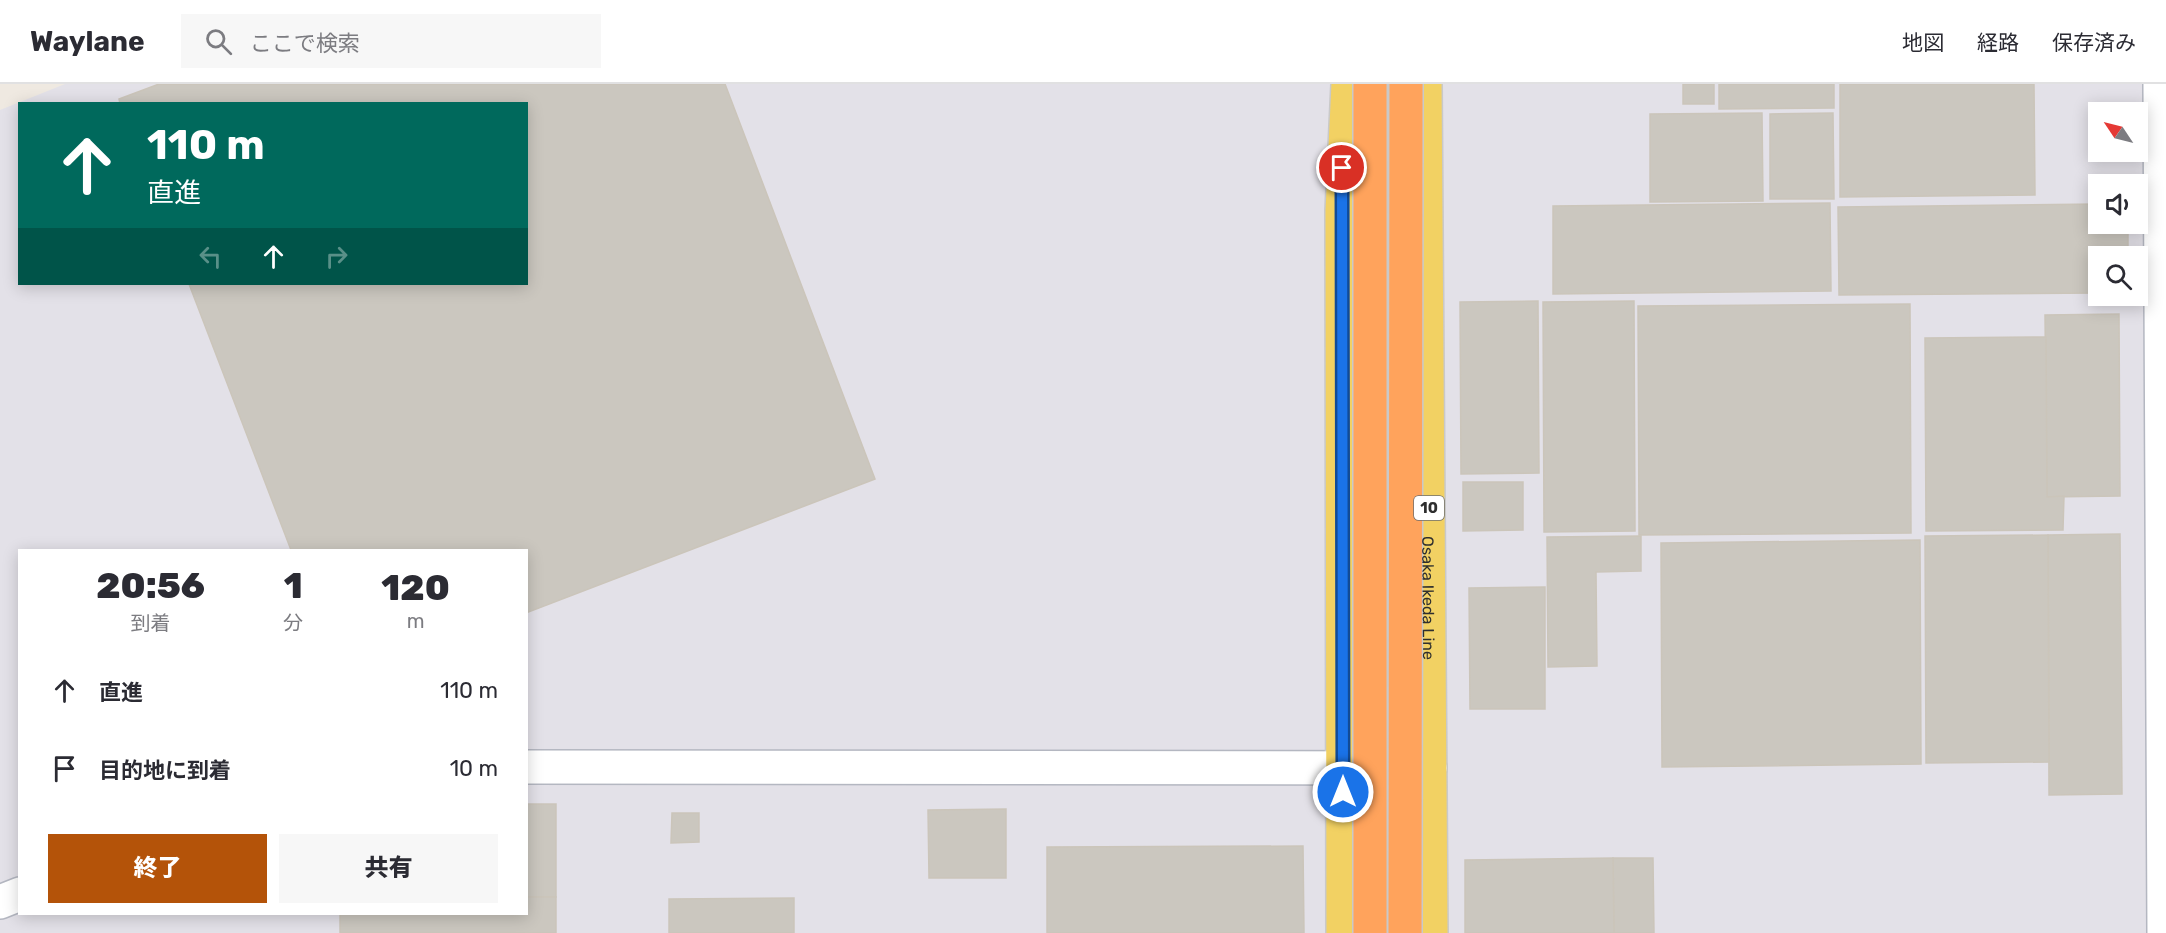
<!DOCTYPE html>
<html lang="ja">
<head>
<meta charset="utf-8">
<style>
	:root { --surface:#fff; --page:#f7f7f7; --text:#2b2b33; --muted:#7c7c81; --line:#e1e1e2; --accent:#b45309 }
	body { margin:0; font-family:Rubik,"Noto Sans JP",sans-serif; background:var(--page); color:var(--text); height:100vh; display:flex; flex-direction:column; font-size:22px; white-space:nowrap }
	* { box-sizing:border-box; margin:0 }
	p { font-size:20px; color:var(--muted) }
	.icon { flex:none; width:33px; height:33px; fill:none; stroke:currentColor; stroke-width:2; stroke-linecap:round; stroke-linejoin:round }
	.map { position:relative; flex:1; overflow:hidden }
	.details { position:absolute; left:18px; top:465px; width:510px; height:366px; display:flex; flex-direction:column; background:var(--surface); border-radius:0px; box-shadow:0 3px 15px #0003 }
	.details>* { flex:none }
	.guide { position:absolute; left:18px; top:18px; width:510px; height:183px; border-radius:0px; box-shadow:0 3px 15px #0003; background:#00695c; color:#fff; overflow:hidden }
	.needle { width:39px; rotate:305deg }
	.controls { position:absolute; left:2088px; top:18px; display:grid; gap:12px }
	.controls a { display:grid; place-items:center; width:60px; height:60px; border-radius:0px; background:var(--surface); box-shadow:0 3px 15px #0003; font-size:30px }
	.pin { position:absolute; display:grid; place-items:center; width:51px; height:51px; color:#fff; margin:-26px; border:3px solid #fff; border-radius:50%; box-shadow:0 2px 6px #0007 }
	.me { position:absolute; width:66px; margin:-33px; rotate:0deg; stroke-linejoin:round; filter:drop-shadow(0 0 4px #0008) }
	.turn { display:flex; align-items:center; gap:21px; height:126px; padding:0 30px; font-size:27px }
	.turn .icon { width:78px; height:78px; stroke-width:2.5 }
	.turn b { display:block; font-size:42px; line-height:51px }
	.lanes { display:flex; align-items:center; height:57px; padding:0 30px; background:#0003; justify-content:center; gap:30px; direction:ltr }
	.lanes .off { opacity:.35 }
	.eta { display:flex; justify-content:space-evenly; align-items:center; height:102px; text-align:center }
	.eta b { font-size:36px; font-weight:800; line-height:42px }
	.action { display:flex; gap:12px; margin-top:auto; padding:12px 30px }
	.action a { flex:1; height:69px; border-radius:0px; background:var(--accent); color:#fff; font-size:24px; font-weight:800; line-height:69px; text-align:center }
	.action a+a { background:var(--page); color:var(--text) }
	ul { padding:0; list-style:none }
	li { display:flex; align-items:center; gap:18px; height:78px; padding:0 30px }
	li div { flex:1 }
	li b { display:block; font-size:22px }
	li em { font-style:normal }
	header { display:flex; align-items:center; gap:36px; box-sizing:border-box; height:84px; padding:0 30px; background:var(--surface); border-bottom:2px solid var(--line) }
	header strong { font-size:28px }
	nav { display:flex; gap:33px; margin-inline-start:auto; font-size:21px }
	.search { width:420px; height:54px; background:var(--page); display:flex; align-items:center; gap:15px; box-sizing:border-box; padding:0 21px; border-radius:0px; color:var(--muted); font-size:22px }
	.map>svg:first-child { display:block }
	.industrial { fill:#e3e1e8; fill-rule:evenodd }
	.building { fill:#cbc7bf; stroke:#cbc5ba; stroke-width:1.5 }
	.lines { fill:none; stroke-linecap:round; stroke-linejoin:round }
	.minor-casing { stroke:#b4b7c1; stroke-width:36 }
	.major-casing { stroke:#c9c9c9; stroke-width:36 }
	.minor { stroke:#fff; stroke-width:33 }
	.major { stroke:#f2d163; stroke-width:33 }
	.highway-bridge-casing { stroke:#c9c9c9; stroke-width:36; stroke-linecap:butt }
	.highway-bridge { stroke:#ffa35c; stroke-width:33 }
	.route-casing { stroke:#114b97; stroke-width:15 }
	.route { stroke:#1a73e8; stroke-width:10 }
	.labels { text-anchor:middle; stroke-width:4.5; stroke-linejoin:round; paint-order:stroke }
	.shield { fill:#fff; stroke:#6d6d6d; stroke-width:1.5 }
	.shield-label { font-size:15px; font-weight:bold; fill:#2e2e2e }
	.street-label { font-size:16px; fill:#2e2e2e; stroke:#fff }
</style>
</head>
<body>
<header>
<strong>Waylane</strong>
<div class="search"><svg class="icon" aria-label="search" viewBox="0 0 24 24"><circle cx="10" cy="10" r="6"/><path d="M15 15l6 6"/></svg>ここで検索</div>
<nav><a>地図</a><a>経路</a><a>保存済み</a></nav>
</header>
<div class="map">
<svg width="2166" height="849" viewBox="0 0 2166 849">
	<rect width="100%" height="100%" fill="#efe9e1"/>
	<path class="industrial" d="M 65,0 L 2166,0 L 2166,849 L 0,849 L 0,26 ZM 20,20 L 526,20 L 526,200 L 20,200 ZM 2098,28 L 2138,28 L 2138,68 L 2098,68 ZM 2098,100 L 2138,100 L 2138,140 L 2098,140 ZM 2098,172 L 2138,172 L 2138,212 L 2098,212 ZM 20,466 L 526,466 L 526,830 L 20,830 Z"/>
	<g class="building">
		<path d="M 159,0 L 725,0 L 875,395 L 526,529 L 526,466 L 291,466 L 189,200 L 526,200 L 526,20 L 120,20 L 119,15 Z"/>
		<rect x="1683" y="0" width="31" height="20"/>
		<path d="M 1719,0 L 1834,0 L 1834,24 L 1719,25 Z"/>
		<path d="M 1840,0 L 2034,0 L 2035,111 L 1840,113 Z"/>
		<path d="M 1762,29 L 1763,117 L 1650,118 L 1650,30 Z"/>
		<path d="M 1833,29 L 1834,115 L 1770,115 L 1770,30 Z"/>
		<path d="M 1830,119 L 1831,207 L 1553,210 L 1553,122 Z"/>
		<path d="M 2098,120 L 2098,140 L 2128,140 L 2128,172 L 2098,172 L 2098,209 L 1839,211 L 1838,123 Z"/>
		<path d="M 1538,217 L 1539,389 L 1461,390 L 1460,218 Z"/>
		<path d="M 1634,217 L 1635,447 L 1544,448 L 1543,218 Z"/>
		<path d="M 1910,220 L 1911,449 L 1639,451 L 1638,222 Z"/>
		<path d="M 2119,230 L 2120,412 L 2047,413 L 2045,231 Z"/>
		<path d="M 2046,253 L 2047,413 L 2064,412 L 2063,446 L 1926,447 L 1925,254 Z"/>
		<path d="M 1463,398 L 1523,398 L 1523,446 L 1463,447 Z"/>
		<path d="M 2120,450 L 2122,710 L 2049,711 L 2048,451 Z"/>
		<path d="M 2048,451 L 2049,678 L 1926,679 L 1925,452 Z"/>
		<path d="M 1641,452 L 1641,487 L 1596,488 L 1597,582 L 1548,583 L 1547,453 Z"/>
		<path d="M 1920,456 L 1921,680 L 1662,683 L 1661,459 Z"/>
		<path d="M 1545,503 L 1545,625 L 1470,625 L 1469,504 Z"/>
		<rect x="526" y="720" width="30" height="93"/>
		<path d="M 1006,725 L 1006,794 L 929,794 L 928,726 Z"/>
		<path d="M 672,729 L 699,729 L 699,758 L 671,759 Z"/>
		<path d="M 1303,762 L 1304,849 L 1047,849 L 1047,763 Z"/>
		<path d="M 1613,774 L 1653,774 L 1654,849 L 1614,849 Z"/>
		<path d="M 1613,774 L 1614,849 L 1465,849 L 1465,776 Z"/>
		<path d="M 526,813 L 556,813 L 556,849 L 340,849 L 340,830 L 526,830 Z"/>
		<path d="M 794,814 L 794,849 L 669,849 L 669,815 Z"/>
	</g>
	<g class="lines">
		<g class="minor-casing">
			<g id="minor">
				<path d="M 2160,0 L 2164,849"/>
				<path d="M 526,683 L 1430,684"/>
				<path d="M 0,818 L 20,810"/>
			</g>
		</g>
		<g class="major-casing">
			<g id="major">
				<path id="s1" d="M 1425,0 L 1431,849"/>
				<path d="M 1343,849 L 1342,127 L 1348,0"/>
			</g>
		</g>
		<use href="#minor" class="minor"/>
		<use href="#major" class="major"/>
		<g class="highway-bridge-casing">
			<g id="highway-bridge">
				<path d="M 1370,0 L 1370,849"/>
				<path d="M 1405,849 L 1406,0"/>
			</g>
		</g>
		<use href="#highway-bridge" class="highway-bridge"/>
	</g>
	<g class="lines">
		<g class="route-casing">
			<path id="route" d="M 1342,84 L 1343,708"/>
		</g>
		<use href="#route" class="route"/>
	</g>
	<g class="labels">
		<rect class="shield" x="1414" y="412" width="30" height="24" rx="4.5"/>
		<g class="shield-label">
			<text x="1429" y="429">10</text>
		</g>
		<g class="street-label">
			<text dy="6" stroke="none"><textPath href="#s1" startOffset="514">Osaka Ikeda Line</textPath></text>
		</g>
	</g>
</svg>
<div class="controls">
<a><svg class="needle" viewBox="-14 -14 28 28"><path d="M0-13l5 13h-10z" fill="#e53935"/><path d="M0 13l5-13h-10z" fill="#7c7c81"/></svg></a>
<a><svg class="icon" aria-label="sound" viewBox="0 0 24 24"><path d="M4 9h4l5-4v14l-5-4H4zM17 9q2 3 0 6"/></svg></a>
<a><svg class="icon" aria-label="search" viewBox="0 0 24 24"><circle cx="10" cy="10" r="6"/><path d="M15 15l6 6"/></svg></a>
</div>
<div class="pin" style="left:1342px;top:84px;background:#d93025"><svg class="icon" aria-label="arrive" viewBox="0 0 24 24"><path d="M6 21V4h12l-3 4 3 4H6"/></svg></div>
<svg class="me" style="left:1343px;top:708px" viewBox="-20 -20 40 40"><circle r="17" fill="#1a73e8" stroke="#fff" stroke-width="3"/><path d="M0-11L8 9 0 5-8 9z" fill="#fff"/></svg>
<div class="guide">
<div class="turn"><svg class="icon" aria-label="ahead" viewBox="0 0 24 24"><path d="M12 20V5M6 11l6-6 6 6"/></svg><div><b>110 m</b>直進</div></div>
<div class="lanes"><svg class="icon off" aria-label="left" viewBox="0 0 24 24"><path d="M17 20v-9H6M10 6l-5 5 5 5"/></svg><svg class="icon" aria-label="ahead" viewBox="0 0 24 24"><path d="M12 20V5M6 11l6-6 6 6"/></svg><svg class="icon off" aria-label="right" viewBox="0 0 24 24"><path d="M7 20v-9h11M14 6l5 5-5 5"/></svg></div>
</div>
<section class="details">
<div class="eta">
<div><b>20:56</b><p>到着</p></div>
<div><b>1</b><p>分</p></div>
<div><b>120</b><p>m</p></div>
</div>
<ul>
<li><svg class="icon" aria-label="ahead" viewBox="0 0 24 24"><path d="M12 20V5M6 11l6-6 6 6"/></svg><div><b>直進</b></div><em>110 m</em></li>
<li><svg class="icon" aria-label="arrive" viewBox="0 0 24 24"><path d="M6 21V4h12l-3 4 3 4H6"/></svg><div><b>目的地に到着</b></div><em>10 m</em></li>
</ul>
<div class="action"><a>終了</a><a>共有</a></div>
</section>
</div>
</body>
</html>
